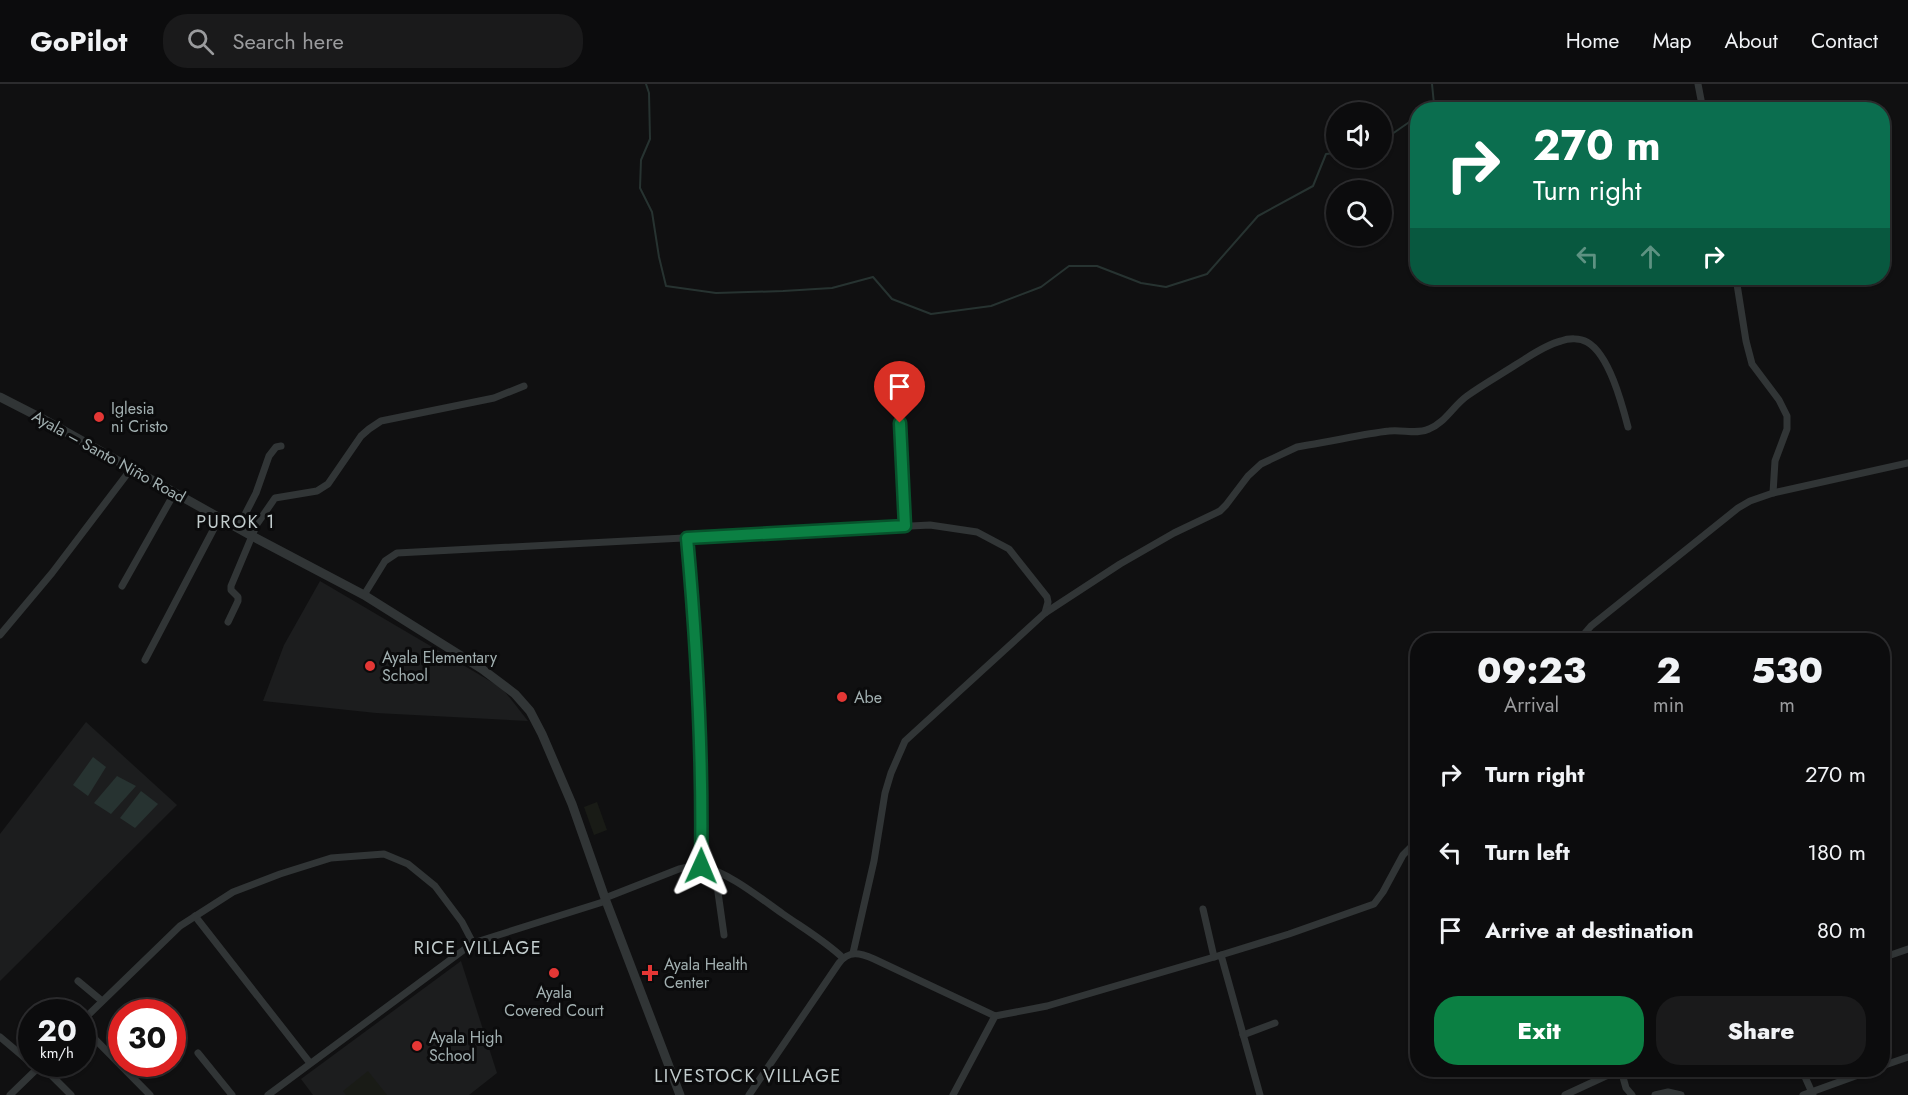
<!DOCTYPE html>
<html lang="en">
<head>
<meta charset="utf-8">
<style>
	:root { --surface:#0c0c0d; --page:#1a1a1b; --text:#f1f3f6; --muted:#9a9b9d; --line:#2c2c2e; --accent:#0b8043 }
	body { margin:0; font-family:Jost,sans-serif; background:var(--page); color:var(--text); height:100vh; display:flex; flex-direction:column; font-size:22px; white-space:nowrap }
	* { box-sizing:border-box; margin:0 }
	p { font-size:20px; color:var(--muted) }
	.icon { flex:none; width:33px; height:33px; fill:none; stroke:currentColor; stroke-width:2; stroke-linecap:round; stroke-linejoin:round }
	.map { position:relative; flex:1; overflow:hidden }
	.sheet { position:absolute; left:1410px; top:549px; width:480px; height:444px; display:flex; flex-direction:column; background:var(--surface); border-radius:24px; box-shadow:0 2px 4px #0004,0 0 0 2px var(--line) }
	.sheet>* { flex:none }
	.top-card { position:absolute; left:1410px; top:18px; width:480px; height:183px; border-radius:24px; box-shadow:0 2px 4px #0004,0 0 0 2px var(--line); background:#0b6e4f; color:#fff; overflow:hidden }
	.controls { position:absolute; left:1326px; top:18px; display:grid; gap:12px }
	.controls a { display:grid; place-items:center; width:66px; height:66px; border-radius:50%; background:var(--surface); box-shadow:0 2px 4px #0004,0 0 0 2px var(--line); font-size:30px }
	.speed { position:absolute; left:18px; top:915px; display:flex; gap:12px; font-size:30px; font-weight:700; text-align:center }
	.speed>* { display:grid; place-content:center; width:78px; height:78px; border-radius:50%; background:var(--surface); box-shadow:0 2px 4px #0004,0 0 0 2px var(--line); line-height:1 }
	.speed small { font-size:15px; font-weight:400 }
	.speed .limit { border:9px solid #d22; background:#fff; color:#111 }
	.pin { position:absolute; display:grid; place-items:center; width:51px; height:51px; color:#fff; margin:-62px -26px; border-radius:50% 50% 50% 0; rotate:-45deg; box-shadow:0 0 6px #0007 }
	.pin .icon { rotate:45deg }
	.me { position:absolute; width:66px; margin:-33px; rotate:1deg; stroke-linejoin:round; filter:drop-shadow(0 0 4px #0008) }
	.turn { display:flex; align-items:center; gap:21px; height:126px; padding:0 24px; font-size:27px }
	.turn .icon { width:78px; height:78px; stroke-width:2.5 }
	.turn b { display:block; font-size:42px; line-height:51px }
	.lanes { display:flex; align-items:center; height:57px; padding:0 24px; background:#0003; justify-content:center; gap:30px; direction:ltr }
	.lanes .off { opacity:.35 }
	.eta { display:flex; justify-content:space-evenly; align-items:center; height:102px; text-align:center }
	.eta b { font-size:36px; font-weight:800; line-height:42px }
	.button { display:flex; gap:12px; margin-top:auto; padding:12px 24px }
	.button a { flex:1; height:69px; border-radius:24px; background:var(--accent); color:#fff; font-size:24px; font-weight:800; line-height:69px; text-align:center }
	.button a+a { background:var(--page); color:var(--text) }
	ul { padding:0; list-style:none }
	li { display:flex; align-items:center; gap:18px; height:78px; padding:0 24px }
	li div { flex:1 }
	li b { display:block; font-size:22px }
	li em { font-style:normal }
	header { display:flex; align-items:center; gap:36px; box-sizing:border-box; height:84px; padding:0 30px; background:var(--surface); border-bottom:2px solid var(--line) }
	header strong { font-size:28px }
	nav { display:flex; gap:33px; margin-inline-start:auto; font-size:21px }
	.search { width:420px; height:54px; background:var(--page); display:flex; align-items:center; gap:15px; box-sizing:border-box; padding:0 21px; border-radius:24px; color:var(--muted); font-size:22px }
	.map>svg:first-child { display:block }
	.built { fill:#1c1d1e }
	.green { fill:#191b16 }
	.water { fill:#273331 }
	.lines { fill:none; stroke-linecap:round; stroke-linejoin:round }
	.stream { stroke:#273331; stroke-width:2 }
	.minor { stroke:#313536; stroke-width:7 }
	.tertiary { stroke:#313536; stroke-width:9 }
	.route-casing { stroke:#07532c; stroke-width:15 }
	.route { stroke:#0b8043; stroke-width:10 }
	.poi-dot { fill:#e43735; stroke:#0b0b0c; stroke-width:2 }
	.labels { text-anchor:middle; stroke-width:6; stroke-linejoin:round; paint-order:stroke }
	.poi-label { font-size:16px; fill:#a2b0b1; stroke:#0b0b0c; text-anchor:start }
	.street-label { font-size:16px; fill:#a2b0b1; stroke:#0b0b0c }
	.neighbourhood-label { font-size:18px; letter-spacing:1.5px; fill:#c2cccd; stroke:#0b0b0c }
</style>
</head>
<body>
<header>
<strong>GoPilot</strong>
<div class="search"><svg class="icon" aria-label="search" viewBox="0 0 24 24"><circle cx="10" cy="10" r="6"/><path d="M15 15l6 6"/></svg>Search here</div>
<nav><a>Home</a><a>Map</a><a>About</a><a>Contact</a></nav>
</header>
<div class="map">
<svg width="1908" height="1011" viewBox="0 0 1908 1011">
	<rect width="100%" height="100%" fill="#101011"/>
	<g class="built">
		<path d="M 320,497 L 502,604 L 528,637 L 376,629 L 263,617 L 284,561 Z"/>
		<path d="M 86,638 L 177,721 L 0,897 L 0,750 Z"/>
		<path d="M 461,877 L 497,989 L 469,1011 L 313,1011 L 301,995 Z"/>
	</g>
	<g class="green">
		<path d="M 597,718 L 607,746 L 594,751 L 584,723 Z"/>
		<path d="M 368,987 L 387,1011 L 346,1011 L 343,1007 Z"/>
	</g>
	<g class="water">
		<path d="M 93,673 L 106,683 L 88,712 L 73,701 Z"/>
		<path d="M 117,692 L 136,702 L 111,730 L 94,719 Z"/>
		<path d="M 141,707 L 158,720 L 135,744 L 120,734 Z"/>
	</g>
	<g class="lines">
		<g class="stream">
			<path d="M 646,0 L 649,9 L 650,55 L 641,76 L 640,104 L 652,128 L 659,173 L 666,202 L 716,209 L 783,207 L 832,204 L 873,193 L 892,215 L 931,230 L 991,222 L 1041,203 L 1069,182 L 1097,182 L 1141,199 L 1166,203 L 1207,190 L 1258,132 L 1313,102 L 1326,70 L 1336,69"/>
			<path d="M 1426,26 L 1434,20 L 1432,0"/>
			<path d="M 1382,57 L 1418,32"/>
		</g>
		<g class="minor">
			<path d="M 1698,0 L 1703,26"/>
			<path d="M 1736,194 L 1746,257 L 1752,280 L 1779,316 L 1787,332 L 1787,345 L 1775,377 L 1773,409"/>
			<path d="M 899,305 L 900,356 L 905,442"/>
			<path d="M 238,444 L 256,409 L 269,372 L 276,363 L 281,362"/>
			<path d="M 687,454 C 697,563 703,673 701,782"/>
			<path d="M 122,502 L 175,408"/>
			<path d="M 364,511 L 385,477 L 397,469 L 930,441 L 977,448 L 1009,465 L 1047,513 L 1048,518 L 1045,529"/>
			<path d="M 228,538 L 238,517 L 238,513 L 231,506 L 231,502 L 257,440 L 275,414 L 317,407 L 328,400 L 361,352 L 369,345 L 381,337 L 494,314 L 524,302"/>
			<path d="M 0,551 L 52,489 L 131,385"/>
			<path d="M 1579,556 L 1591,542 L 1738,424 L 1750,417 L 1773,409 L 1908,379"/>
			<path d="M 145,576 L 220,433"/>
			<path d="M 715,787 L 724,851"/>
			<path d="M 605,814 L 679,785 C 687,783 694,781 702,783 C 729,788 760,814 783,830 C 803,844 825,857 843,874"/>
			<path d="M 1203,825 L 1214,873"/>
			<path d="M 195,832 L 310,979"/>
			<path d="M 853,869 L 874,777 L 885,709 L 891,689 L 905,657 L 1045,529 L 1120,480 L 1174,449 L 1220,427 L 1226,421 L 1248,392 L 1261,380 L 1297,363 L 1308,361 C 1335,357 1362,350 1389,347 C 1402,345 1417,351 1429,345 C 1445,339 1453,322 1467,312 C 1482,301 1500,291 1517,280 C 1530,272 1545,261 1561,257 C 1569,254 1580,254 1587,258 C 1609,270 1622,320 1628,343"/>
			<path d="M 1221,871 L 1289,850 L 1374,820 L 1383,808 L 1403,771 L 1418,756"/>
			<path d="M 1882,874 L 1908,865"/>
			<path d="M 78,897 L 102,917"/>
			<path d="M 82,937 L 180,842 L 233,808 L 280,790 L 331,774 L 384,770 L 408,780 L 435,802 L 462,838 L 473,859"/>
			<path d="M 82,942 L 150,1011"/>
			<path d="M 1243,951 L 1275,939"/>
			<path d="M 0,953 L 32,980 L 45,985 L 71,1011"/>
			<path d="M 198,969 L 232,1011"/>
			<path d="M 1882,982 L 1908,973"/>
			<path d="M 1621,986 L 1626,1004 L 1632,1011"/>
			<path d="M 1802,986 L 1813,1011"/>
			<path d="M 10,1011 L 42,980"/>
			<path d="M 268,1011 L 473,859 L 606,817"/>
			<path d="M 749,1011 L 839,879 C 849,866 860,869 874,875 L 995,932 L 1047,922 L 1221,871 L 1260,1011"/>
			<path d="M 953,1011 L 995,932"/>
			<path d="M 1565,1011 L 1619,986"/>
			<path d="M 1655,1011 L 1668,1008 L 1681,1011"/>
			<path d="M 1803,1011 L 1872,986"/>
		</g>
		<path class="tertiary" d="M 0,313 L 43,335 L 252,452 L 364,511 L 482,585 L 515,610 L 530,627 L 542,650 L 572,720 L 606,817 L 680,1011"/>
	</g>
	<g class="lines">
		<g class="route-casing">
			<path id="route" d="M 701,782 C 703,673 697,563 687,454 L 905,442 L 900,339"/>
		</g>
		<use href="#route" class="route"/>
	</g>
	<g class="poi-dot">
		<circle cx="99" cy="333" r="6"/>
		<circle cx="370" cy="582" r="6"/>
		<circle cx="842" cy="613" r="6"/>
		<circle cx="554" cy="889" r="6"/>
		<path d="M647 880h6v6h6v6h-6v6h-6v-6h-6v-6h6z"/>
		<circle cx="417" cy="962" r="6"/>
	</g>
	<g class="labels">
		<g class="poi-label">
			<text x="111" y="330">Iglesia<tspan x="111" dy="18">ni Cristo</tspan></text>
			<text x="382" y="579">Ayala Elementary<tspan x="382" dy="18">School</tspan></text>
			<text x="854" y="619">Abe</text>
			<text x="664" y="886">Ayala Health<tspan x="664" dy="18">Center</tspan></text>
			<text x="554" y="914" text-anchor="middle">Ayala<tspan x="554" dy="18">Covered Court</tspan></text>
			<text x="429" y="959">Ayala High<tspan x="429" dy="18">School</tspan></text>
		</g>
		<g class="street-label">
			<text transform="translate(109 372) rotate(29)" y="6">Ayala – Santo Niño Road</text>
		</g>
		<g class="neighbourhood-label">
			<text x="236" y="444">PUROK 1</text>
			<text x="478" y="870">RICE VILLAGE</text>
			<text x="748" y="998">LIVESTOCK VILLAGE</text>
		</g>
	</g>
</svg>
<div class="controls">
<a><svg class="icon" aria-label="sound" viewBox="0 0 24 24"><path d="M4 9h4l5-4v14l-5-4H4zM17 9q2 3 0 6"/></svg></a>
<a><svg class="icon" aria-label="search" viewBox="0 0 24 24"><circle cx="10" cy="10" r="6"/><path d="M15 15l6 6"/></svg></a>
</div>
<div class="speed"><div>20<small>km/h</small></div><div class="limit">30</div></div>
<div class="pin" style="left:900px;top:339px;background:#d93025"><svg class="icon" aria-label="arrive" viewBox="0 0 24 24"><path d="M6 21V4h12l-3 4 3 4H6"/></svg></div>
<svg class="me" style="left:701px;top:782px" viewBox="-20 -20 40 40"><path d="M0-17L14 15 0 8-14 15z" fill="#0b8043" stroke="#fff" stroke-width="4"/></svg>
<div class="top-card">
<div class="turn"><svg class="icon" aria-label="right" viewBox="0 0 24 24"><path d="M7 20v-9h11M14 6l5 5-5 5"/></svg><div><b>270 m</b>Turn right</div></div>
<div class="lanes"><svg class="icon off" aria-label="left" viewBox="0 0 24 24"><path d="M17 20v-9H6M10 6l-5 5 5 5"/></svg><svg class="icon off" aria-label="ahead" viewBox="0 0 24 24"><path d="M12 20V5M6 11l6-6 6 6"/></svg><svg class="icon" aria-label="right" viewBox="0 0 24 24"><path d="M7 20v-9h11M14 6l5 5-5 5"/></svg></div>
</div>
<section class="sheet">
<div class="eta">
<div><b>09:23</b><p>Arrival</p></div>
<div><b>2</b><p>min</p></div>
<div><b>530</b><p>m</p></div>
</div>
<ul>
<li><svg class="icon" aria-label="right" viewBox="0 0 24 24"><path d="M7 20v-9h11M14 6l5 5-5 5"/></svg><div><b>Turn right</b></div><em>270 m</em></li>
<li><svg class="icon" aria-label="left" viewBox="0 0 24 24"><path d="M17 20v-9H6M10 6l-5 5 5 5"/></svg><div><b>Turn left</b></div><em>180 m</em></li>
<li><svg class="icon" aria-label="arrive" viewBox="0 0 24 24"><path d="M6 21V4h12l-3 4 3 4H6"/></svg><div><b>Arrive at destination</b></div><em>80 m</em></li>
</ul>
<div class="button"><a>Exit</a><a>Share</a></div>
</section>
</div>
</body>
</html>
